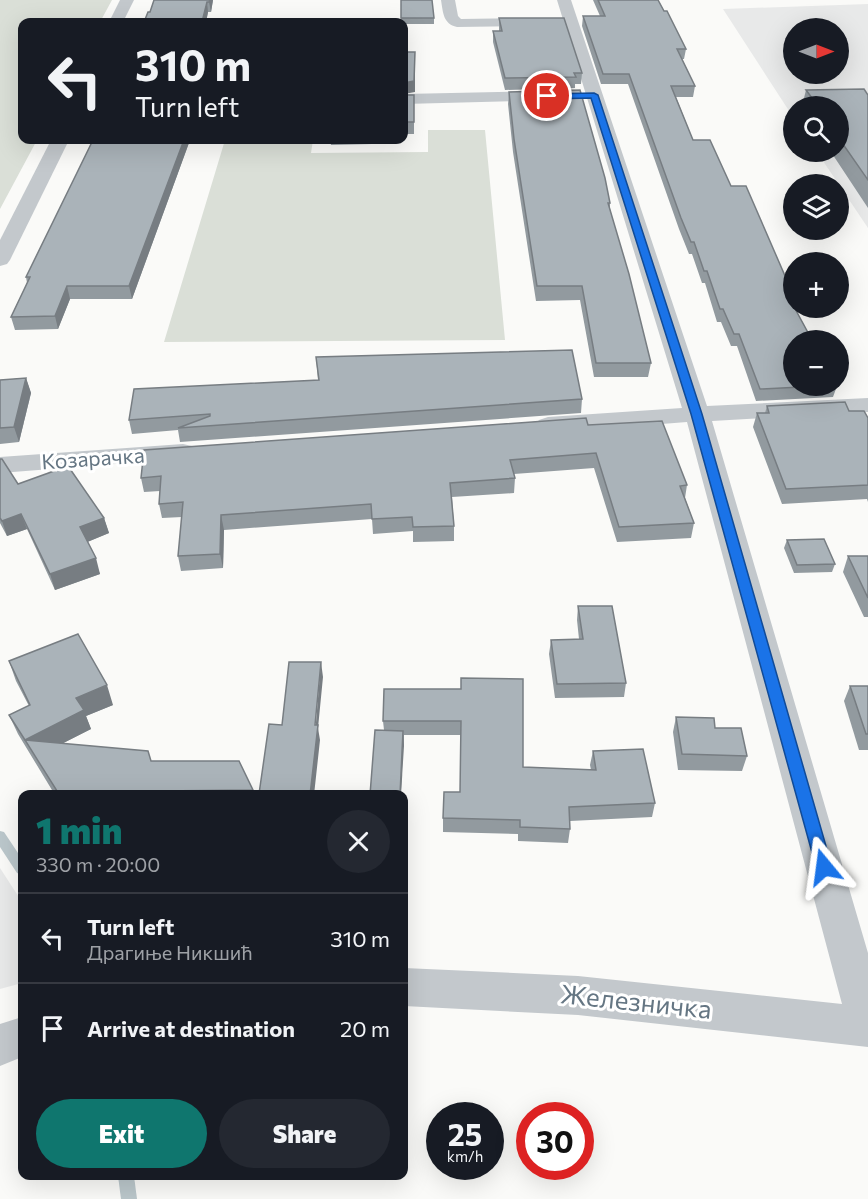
<!DOCTYPE html>
<html lang="en">
<head>
<meta charset="utf-8">
<style>
	:root { --surface:#171b24; --page:#242831; --text:#f1f3f6; --muted:#9ea1a6; --line:#363941; --accent:#0f766e }
	body { margin:0; font-family:Commissioner,sans-serif; background:var(--page); color:var(--text); height:100vh; display:flex; flex-direction:column; font-size:22px; white-space:nowrap }
	* { box-sizing:border-box; margin:0 }
	p { font-size:20px; color:var(--muted) }
	.icon { flex:none; width:33px; height:33px; fill:none; stroke:currentColor; stroke-width:2; stroke-linecap:round; stroke-linejoin:round }
	.map { position:relative; flex:1; overflow:hidden }
	.side { position:absolute; left:18px; top:790px; width:390px; height:390px; display:flex; flex-direction:column; background:var(--surface); border-radius:12px; box-shadow:0 6px 24px #0002 }
	.side>* { flex:none }
	.banner { position:absolute; left:18px; top:18px; width:390px; height:126px; border-radius:12px; box-shadow:0 6px 24px #0002; background:#171b24; color:var(--text); overflow:hidden }
	.needle { width:39px; rotate:90deg }
	.controls { position:absolute; left:783px; top:18px; display:grid; gap:12px }
	.controls a { display:grid; place-items:center; width:66px; height:66px; border-radius:50%; background:var(--surface); box-shadow:0 6px 24px #0002; font-size:30px }
	.speed { position:absolute; left:426px; top:1102px; display:flex; gap:12px; font-size:30px; font-weight:700; text-align:center }
	.speed>* { display:grid; place-content:center; width:78px; height:78px; border-radius:50%; background:var(--surface); box-shadow:0 6px 24px #0002; line-height:1 }
	.speed small { font-size:15px; font-weight:400 }
	.speed .limit { border:9px solid #d22; background:#fff; color:#111 }
	.pin { position:absolute; display:grid; place-items:center; width:51px; height:51px; color:#fff; margin:-26px; border:3px solid #fff; border-radius:50%; box-shadow:0 2px 6px #0007 }
	.me { position:absolute; width:66px; margin:-33px; rotate:344deg; stroke-linejoin:round; filter:drop-shadow(0 0 4px #0008) }
	.turn { display:flex; align-items:center; gap:21px; height:126px; padding:0 18px; font-size:27px }
	.turn .icon { width:78px; height:78px; stroke-width:2.5 }
	.turn b { display:block; font-size:42px; line-height:51px }
	.round { display:grid; place-items:center; flex:none; width:63px; height:63px; border-radius:32px; background:var(--page) }
	.overview { display:flex; align-items:center; justify-content:space-between; height:102px; padding:0 18px }
	h1 { font-size:36px; font-weight:800; line-height:45px; color:var(--accent) }
	.cta { display:flex; gap:12px; margin-top:auto; padding:12px 18px }
	.cta a { flex:1; height:69px; border-radius:36px; background:var(--accent); color:#fff; font-size:24px; font-weight:800; line-height:69px; text-align:center }
	.cta a+a { background:var(--page); color:var(--text) }
	ul { padding:0; list-style:none }
	li { display:flex; align-items:center; gap:18px; height:90px; padding:0 18px; border-top:2px solid var(--line) }
	li div { flex:1 }
	li b { display:block; font-size:22px }
	li em { font-style:normal }
	.map>svg:first-child { display:block }
	.built { fill:#e8e9e9; fill-rule:evenodd }
	.green { fill:#dadfd7 }
	.lines { fill:none; stroke-linecap:round; stroke-linejoin:round }
	.stream { fill:#bbc7cb; fill-rule:evenodd }
	.minor { fill:#c3c8cc; fill-rule:evenodd }
	.wall { fill:#929a9f }
	.shaded-wall { fill:#777d82 }
	.building { fill:#aab3b9; stroke:#777d82; stroke-width:1.5 }
	.route { fill:#1a73e8; stroke:#114b97; stroke-width:1.5 }
	.labels { text-anchor:middle; stroke-width:6; stroke-linejoin:round; paint-order:stroke }
	.street-label { font-size:21px; fill:#657683; stroke:#fff }
	.near-street-label { font-size:26px; fill:#657683; stroke:#fff }
</style>
</head>
<body>
<div class="map">
<svg width="868" height="1199" viewBox="0 0 868 1199">
	<rect width="100%" height="100%" fill="#fafaf8"/>
	<g class="built">
		<path d="M 868,4 L 868,228 L 817,152 L 838,152 L 838,106 L 794,106 L 793,117 L 723,9 ZM 794,28 L 838,28 L 838,74 L 794,74 Z"/>
		<path d="M 0,868 L 22,902 L 22,983 L 0,989 Z"/>
	</g>
	<g class="green">
		<path d="M 0,0 L 112,0 L 100,22 L 22,22 L 22,140 L 37,140 L 0,209 Z"/>
		<path d="M 428,130 L 485,130 L 505,340 L 164,342 L 225,140 L 313,140 L 311,153 L 428,152 Z"/>
	</g>
	<g class="lines">
		<g class="stream">
			<path d="M 0,831 L 4,832 L 22,859 L 22,875 L 17,873 L 0,847 Z"/>
			<path d="M 118,1176 L 134,1176 L 137,1199 L 121,1199 Z"/>
		</g>
		<g class="minor">
			<path d="M 120,0 L 134,0 L 123,22 L 109,22 Z"/>
			<path d="M 441,0 L 455,0 L 458,16 L 461,19 L 538,18 L 545,22 L 538,26 L 457,27 C 443,24 443,12 441,0 Z"/>
			<path d="M 557,0 L 571,0 L 707,406 L 868,398 L 868,412 L 712,421 L 868,953 L 868,1047 L 578,1015 L 404,1006 L 404,968 L 578,976 L 842,1004 L 687,422 L 548,433 L 539,430 L 535,425 L 539,420 L 548,417 L 682,408 Z"/>
			<path d="M 549,91 L 557,96 L 555,100 L 404,104 L 404,94 Z"/>
			<path d="M 51,140 L 69,140 L 10,260 L 7,264 L 0,266 L 0,240 Z"/>
			<path d="M 183,444 L 192,446 L 196,452 L 192,458 L 0,473 L 0,457 Z"/>
			<path d="M 22,1017 L 22,1057 L 0,1066 L 0,1024 Z"/>
		</g>
	</g>
	<g class="wall">
		<path d="M 213,0 L 211,12 L 208,12 L 206,22 L 144,22 Z"/>
		<path d="M 401,0 L 434,18 L 434,24 L 404,24 L 404,22 L 401,22 Z"/>
		<path d="M 593,0 L 658,0 L 686,49 L 684,59 L 682,59 L 695,86 L 693,97 L 676,97 L 693,140 L 731,186 L 792,292 L 790,300 L 794,386 L 837,386 L 833,397 L 756,401 L 737,346 L 731,346 L 721,322 L 717,322 L 705,283 L 702,283 L 692,254 L 689,254 L 679,229 L 628,84 L 601,84 L 582,26 L 583,16 L 600,16 Z"/>
		<path d="M 499,18 L 582,73 L 581,84 L 575,84 L 575,88 L 505,90 L 493,42 L 493,31 L 499,31 Z"/>
		<path d="M 806,90 L 868,95 L 868,208 L 831,152 L 838,152 L 838,106 L 802,106 Z"/>
		<path d="M 509,92 L 610,203 L 610,209 L 651,363 L 648,377 L 594,377 L 580,300 L 536,301 L 513,152 L 508,104 Z"/>
		<rect x="404" y="95" width="10" height="39"/>
		<path d="M 190,140 L 132,299 L 70,299 L 58,329 L 15,330 L 11,317 L 27,283 L 26,277 Z"/>
		<path d="M 330,140 L 371,140 L 372,144 L 331,145 Z"/>
		<path d="M 316,357 L 582,399 L 581,413 L 180,442 L 178,430 L 132,434 L 129,420 L 318,380 Z"/>
		<path d="M 26,378 L 31,393 L 19,442 L 0,444 L 0,380 Z"/>
		<path d="M 767,406 L 849,411 L 868,418 L 868,502 L 867,499 L 782,504 L 753,427 L 757,413 L 765,413 Z"/>
		<path d="M 588,425 L 687,485 L 685,498 L 694,523 L 691,538 L 617,542 L 594,468 L 514,474 L 515,478 L 514,493 L 452,497 L 454,526 L 454,541 L 413,542 L 413,531 L 373,534 L 372,519 L 224,530 L 223,568 L 181,571 L 178,556 L 182,517 L 162,518 L 159,504 L 160,491 L 144,492 L 141,478 Z"/>
		<path d="M 0,459 L 18,484 L 104,518 L 109,533 L 87,542 L 100,574 L 55,590 L 27,529 L 7,536 L 0,523 Z"/>
		<path d="M 787,540 L 835,564 L 832,572 L 794,573 L 784,548 Z"/>
		<path d="M 848,556 L 868,556 L 868,617 L 864,617 L 843,572 Z"/>
		<path d="M 578,606 L 626,683 L 624,697 L 555,698 L 549,654 L 551,640 L 579,639 L 577,620 Z"/>
		<path d="M 9,661 L 113,705 L 86,716 L 91,729 L 63,743 L 151,761 L 253,790 L 254,795 L 55,795 L 18,734 L 9,715 L 29,706 L 16,681 Z"/>
		<path d="M 850,686 L 868,686 L 868,750 L 859,750 L 844,701 Z"/>
		<path d="M 461,689 L 523,767 L 591,770 L 590,765 L 593,751 L 655,803 L 652,817 L 570,821 L 570,829 L 568,843 L 518,841 L 518,834 L 443,832 L 443,818 L 460,792 L 461,735 L 404,735 L 404,746 L 384,730 L 383,721 Z"/>
		<path d="M 676,717 L 715,728 L 747,756 L 742,771 L 678,770 L 673,732 Z"/>
	</g>
	<g class="shaded-wall">
		<path d="M 210,0 L 213,0 L 211,12 L 209,2 Z"/>
		<path d="M 207,2 L 208,12 L 206,22 L 202,22 Z"/>
		<path d="M 415,52 L 415,92 L 404,94 L 404,83 Z"/>
		<path d="M 184,140 L 190,140 L 132,299 L 129,286 Z"/>
		<path d="M 67,286 L 70,299 L 58,329 L 55,316 Z"/>
		<path d="M 26,378 L 31,393 L 19,442 L 14,427 Z"/>
		<path d="M 21,514 L 27,529 L 7,536 L 2,521 Z"/>
		<path d="M 221,515 L 224,530 L 223,568 L 220,554 Z"/>
		<path d="M 104,518 L 109,533 L 85,543 L 80,527 Z"/>
		<path d="M 96,558 L 100,574 L 55,590 L 50,574 Z"/>
		<path d="M 321,662 L 323,677 L 318,728 L 320,740 L 314,795 L 310,795 Z"/>
		<path d="M 107,685 L 113,705 L 86,716 L 91,729 L 36,757 L 25,740 L 33,759 L 25,740 L 76,698 Z"/>
		<path d="M 403,731 L 404,746 L 401,795 L 400,795 Z"/>
	</g>
	<g class="building">
		<path d="M 154,0 L 210,0 L 209,2 L 207,2 L 202,22 L 144,22 L 148,12 L 150,12 Z"/>
		<path d="M 401,0 L 432,0 L 434,18 L 401,18 Z"/>
		<path d="M 598,0 L 658,0 L 664,11 L 667,11 L 686,49 L 677,49 L 695,86 L 671,86 L 693,140 L 710,140 L 731,186 L 746,186 L 792,292 L 786,292 L 812,340 L 794,340 L 794,386 L 821,386 L 760,389 L 739,334 L 734,334 L 723,309 L 720,309 L 707,271 L 704,271 L 694,242 L 691,242 L 681,218 L 629,74 L 603,74 L 583,16 L 605,16 Z"/>
		<path d="M 499,18 L 564,18 L 582,73 L 574,73 L 576,77 L 505,78 L 493,31 L 502,31 Z"/>
		<path d="M 404,52 L 415,52 L 414,81 L 404,83 Z"/>
		<path d="M 864,89 L 868,95 L 868,180 L 838,137 L 838,106 L 818,106 L 806,90 Z"/>
		<path d="M 580,90 L 605,178 L 610,203 L 608,203 L 629,274 L 651,363 L 596,363 L 582,286 L 537,286 L 514,139 L 509,92 Z"/>
		<rect x="404" y="95" width="10" height="27"/>
		<path d="M 93,140 L 184,140 L 129,286 L 67,286 L 55,316 L 11,317 L 30,277 L 26,277 Z"/>
		<path d="M 572,350 L 582,399 L 178,428 L 210,416 L 210,414 L 129,420 L 134,389 L 319,380 L 316,357 Z"/>
		<path d="M 26,378 L 14,427 L 0,428 L 0,380 Z"/>
		<path d="M 845,402 L 849,411 L 864,411 L 868,418 L 868,485 L 786,489 L 757,413 L 769,413 L 767,406 Z"/>
		<path d="M 586,418 L 588,425 L 662,421 L 687,485 L 680,486 L 694,523 L 619,527 L 596,453 L 510,460 L 515,478 L 450,483 L 454,526 L 413,527 L 412,517 L 372,519 L 371,504 L 221,515 L 220,554 L 178,556 L 183,502 L 159,504 L 161,476 L 141,478 L 144,450 Z"/>
		<path d="M 0,459 L 2,459 L 18,484 L 68,466 L 104,518 L 80,527 L 96,558 L 50,574 L 21,514 L 2,521 L 0,518 Z"/>
		<path d="M 824,539 L 835,564 L 797,565 L 787,540 Z"/>
		<path d="M 848,556 L 868,556 L 868,598 Z"/>
		<path d="M 578,606 L 612,606 L 626,683 L 557,684 L 551,640 L 583,639 Z"/>
		<path d="M 78,634 L 107,685 L 76,698 L 84,710 L 25,740 L 9,715 L 30,705 L 9,661 Z"/>
		<path d="M 289,662 L 321,662 L 315,725 L 318,725 L 310,795 L 261,795 L 261,794 L 259,794 L 269,724 L 282,725 Z"/>
		<path d="M 461,678 L 523,679 L 523,767 L 596,770 L 593,751 L 643,749 L 655,803 L 569,807 L 570,829 L 520,827 L 520,820 L 443,818 L 444,792 L 460,792 L 461,721 L 383,721 L 384,689 L 461,689 Z"/>
		<path d="M 850,686 L 868,686 L 868,734 L 866,734 Z"/>
		<path d="M 676,717 L 714,718 L 715,728 L 741,728 L 747,756 L 682,754 Z"/>
		<path d="M 375,730 L 403,731 L 400,795 L 370,795 Z"/>
		<path d="M 25,740 L 148,751 L 151,761 L 239,761 L 253,790 L 158,791 L 159,794 L 57,791 Z"/>
	</g>
	<path class="route" d="M 594,93 L 598,95 L 702,414 L 832,867 L 830,872 L 824,874 L 818,872 L 816,867 L 691,414 L 591,98 L 547,99 L 543,96 L 547,94 Z"/>
	<g class="labels">
		<g class="street-label">
			<text transform="translate(93 459) rotate(-4)" y="7">Козарачка</text>
		</g>
		<g class="near-street-label">
			<text transform="translate(636 1002) rotate(6)" y="9">Железничка</text>
		</g>
	</g>
</svg>
<div class="controls">
<a><svg class="needle" viewBox="-14 -14 28 28"><path d="M0-13l5 13h-10z" fill="#e53935"/><path d="M0 13l5-13h-10z" fill="#9ea1a6"/></svg></a>
<a><svg class="icon" aria-label="search" viewBox="0 0 24 24"><circle cx="10" cy="10" r="6"/><path d="M15 15l6 6"/></svg></a>
<a><svg class="icon" aria-label="layers" viewBox="0 0 24 24"><path d="M12 4l9 5-9 5-9-5zM3 14l9 5 9-5"/></svg></a>
<a>+</a>
<a>−</a>
</div>
<div class="speed"><div>25<small>km/h</small></div><div class="limit">30</div></div>
<div class="pin" style="left:547px;top:96px;background:#d93025"><svg class="icon" aria-label="arrive" viewBox="0 0 24 24"><path d="M6 21V4h12l-3 4 3 4H6"/></svg></div>
<svg class="me" style="left:824px;top:867px" viewBox="-20 -20 40 40"><path d="M0-17L14 15 0 8-14 15z" fill="#1a73e8" stroke="#fff" stroke-width="4"/></svg>
<div class="banner">
<div class="turn"><svg class="icon" aria-label="left" viewBox="0 0 24 24"><path d="M17 20v-9H6M10 6l-5 5 5 5"/></svg><div><b>310 m</b>Turn left</div></div>
</div>
<section class="side">
<div class="overview"><div><h1>1 min</h1><p>330 m · 20:00</p></div><a class="round"><svg class="icon" aria-label="close" viewBox="0 0 24 24"><path d="M6 6l12 12M18 6L6 18"/></svg></a></div>
<ul>
<li><svg class="icon" aria-label="left" viewBox="0 0 24 24"><path d="M17 20v-9H6M10 6l-5 5 5 5"/></svg><div><b>Turn left</b><p>Драгиње Никшић</p></div><em>310 m</em></li>
<li><svg class="icon" aria-label="arrive" viewBox="0 0 24 24"><path d="M6 21V4h12l-3 4 3 4H6"/></svg><div><b>Arrive at destination</b></div><em>20 m</em></li>
</ul>
<div class="cta"><a>Exit</a><a>Share</a></div>
</section>
</div>
</body>
</html>
